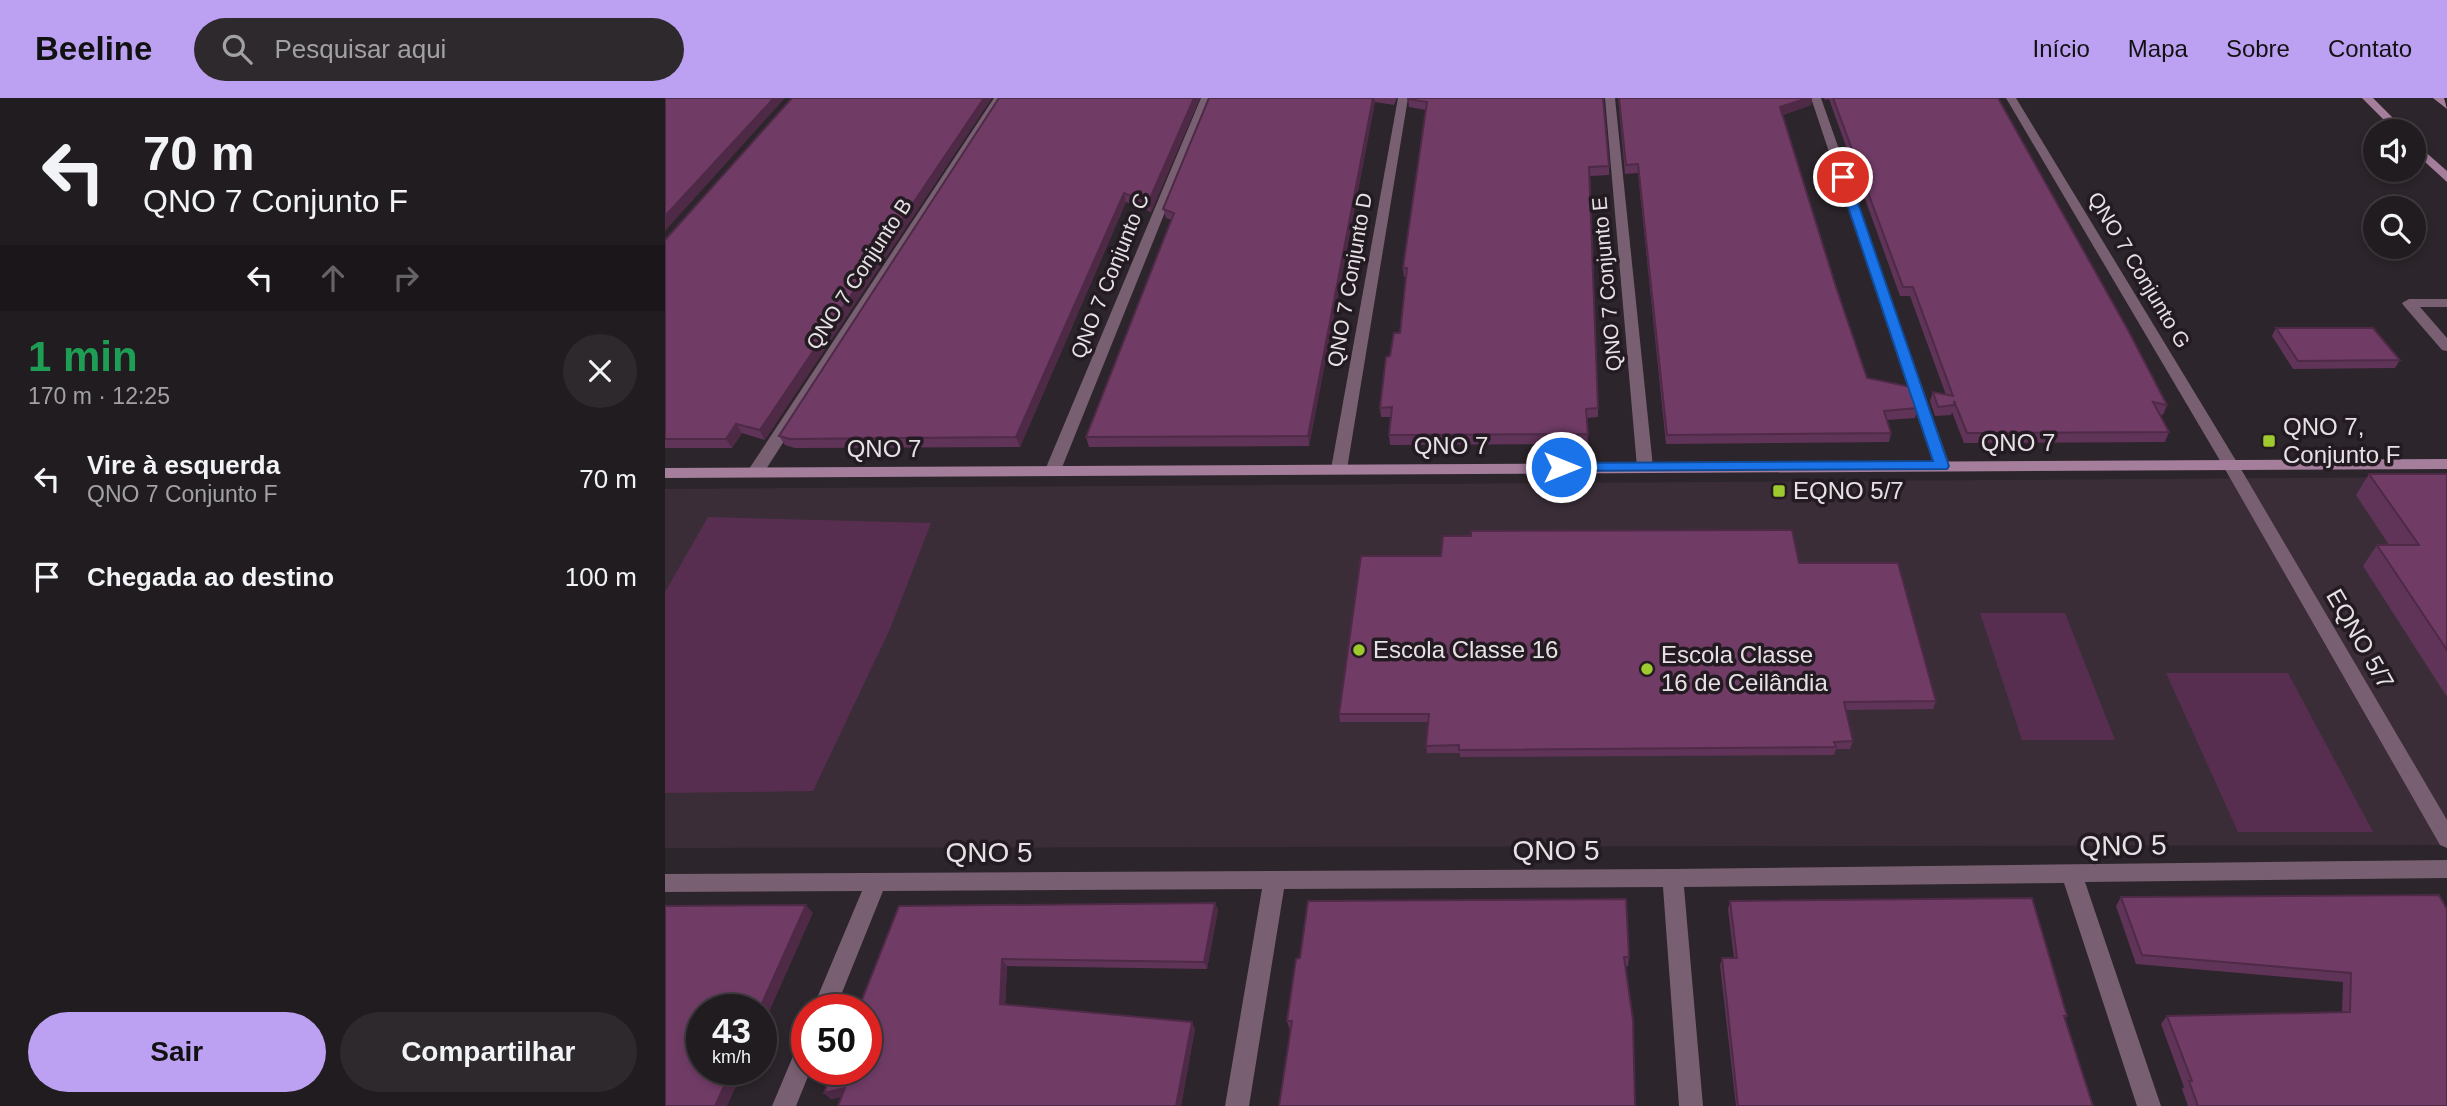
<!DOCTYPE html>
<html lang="pt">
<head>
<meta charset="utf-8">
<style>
	:root { --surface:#211c20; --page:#2d292d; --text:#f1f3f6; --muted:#a2a1a5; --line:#3e3a3e; --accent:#bca0f2 }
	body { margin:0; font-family:Helvetica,sans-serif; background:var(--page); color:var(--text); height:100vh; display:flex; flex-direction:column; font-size:26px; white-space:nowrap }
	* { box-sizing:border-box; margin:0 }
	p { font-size:23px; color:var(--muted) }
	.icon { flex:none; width:38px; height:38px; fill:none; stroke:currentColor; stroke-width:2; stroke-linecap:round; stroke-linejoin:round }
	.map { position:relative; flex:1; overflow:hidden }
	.panel { display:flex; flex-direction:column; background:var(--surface); width:665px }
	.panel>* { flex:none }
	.guide { background:#211c20; color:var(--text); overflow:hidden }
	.tools { position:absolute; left:1698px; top:21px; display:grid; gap:14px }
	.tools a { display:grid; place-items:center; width:63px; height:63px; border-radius:50%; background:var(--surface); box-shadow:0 4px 10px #0003,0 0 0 2px var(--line); font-size:35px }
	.speed { position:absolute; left:21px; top:896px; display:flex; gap:14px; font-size:35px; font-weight:700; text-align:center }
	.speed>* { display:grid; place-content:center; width:91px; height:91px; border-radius:50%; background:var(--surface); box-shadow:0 4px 10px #0003,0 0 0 2px var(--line); line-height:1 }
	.speed small { font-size:18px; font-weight:400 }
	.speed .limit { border:10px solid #d22; background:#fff; color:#111 }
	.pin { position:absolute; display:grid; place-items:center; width:60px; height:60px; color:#fff; margin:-30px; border:4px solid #fff; border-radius:50%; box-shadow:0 2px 7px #0007 }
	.me { position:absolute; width:77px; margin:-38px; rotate:90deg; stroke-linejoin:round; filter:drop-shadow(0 0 5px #0008) }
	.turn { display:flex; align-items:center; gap:24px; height:147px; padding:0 28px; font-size:32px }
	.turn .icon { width:91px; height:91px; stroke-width:2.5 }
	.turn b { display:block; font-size:49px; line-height:60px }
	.lanes { display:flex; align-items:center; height:66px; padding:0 28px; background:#0003; justify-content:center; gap:35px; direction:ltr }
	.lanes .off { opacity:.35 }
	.round { display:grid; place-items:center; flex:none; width:74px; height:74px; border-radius:37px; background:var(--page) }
	.overview { display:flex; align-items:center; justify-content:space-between; height:119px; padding:0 28px }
	h1 { font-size:42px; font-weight:700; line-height:52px; color:#1e9e55 }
	.button { display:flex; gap:14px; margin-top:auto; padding:14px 28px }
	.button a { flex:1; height:80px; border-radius:42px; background:var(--accent); color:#111; font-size:28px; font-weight:700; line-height:80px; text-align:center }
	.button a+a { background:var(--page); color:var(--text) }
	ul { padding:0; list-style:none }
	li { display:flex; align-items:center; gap:21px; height:98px; padding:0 28px }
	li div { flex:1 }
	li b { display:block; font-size:26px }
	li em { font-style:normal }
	header { display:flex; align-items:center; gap:42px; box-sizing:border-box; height:98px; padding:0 35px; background:var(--accent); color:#111 }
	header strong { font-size:33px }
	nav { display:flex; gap:38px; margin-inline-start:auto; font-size:24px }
	.search { width:490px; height:63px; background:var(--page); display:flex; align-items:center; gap:18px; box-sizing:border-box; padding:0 24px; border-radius:38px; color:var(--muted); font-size:26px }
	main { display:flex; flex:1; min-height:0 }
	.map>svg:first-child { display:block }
	.built { fill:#3a2d37 }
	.green { fill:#572e4f }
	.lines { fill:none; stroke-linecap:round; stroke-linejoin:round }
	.service { fill:#785f72; fill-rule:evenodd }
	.minor { fill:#785f72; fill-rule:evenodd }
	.secondary { fill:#a57e9c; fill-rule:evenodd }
	.wall { fill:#603458 }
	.shaded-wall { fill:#4e2a47 }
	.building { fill:#703c66; stroke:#4e2a47; stroke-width:2 }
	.route { fill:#1a73e8; stroke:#114b97; stroke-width:2 }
	.poi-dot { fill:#9eca2e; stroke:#231b21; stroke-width:2.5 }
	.labels { text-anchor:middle; stroke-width:7; stroke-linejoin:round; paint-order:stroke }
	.far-street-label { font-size:21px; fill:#e6e1e4; stroke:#231b21 }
	.poi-label { font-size:24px; fill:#e6e1e4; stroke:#231b21; text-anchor:start }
	.street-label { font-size:24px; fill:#e6e1e4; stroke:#231b21 }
	.near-street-label { font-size:28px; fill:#e6e1e4; stroke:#231b21 }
</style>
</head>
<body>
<header>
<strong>Beeline</strong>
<div class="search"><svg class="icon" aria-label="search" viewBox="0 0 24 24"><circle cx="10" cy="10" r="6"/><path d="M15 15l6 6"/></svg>Pesquisar aqui</div>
<nav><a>Início</a><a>Mapa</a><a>Sobre</a><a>Contato</a></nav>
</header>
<main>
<section class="panel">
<div class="guide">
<div class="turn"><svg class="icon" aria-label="left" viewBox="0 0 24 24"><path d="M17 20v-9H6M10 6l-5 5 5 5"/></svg><div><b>70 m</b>QNO 7 Conjunto F</div></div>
<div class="lanes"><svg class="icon" aria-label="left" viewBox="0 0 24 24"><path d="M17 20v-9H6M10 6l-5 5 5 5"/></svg><svg class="icon off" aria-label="ahead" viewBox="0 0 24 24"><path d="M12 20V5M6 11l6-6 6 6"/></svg><svg class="icon off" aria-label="right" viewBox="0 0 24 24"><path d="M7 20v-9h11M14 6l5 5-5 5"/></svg></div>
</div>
<div class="overview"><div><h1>1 min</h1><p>170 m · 12:25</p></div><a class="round"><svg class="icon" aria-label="close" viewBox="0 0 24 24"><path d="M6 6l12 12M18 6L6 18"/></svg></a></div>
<ul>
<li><svg class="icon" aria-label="left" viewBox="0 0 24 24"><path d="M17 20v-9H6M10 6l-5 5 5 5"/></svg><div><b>Vire à esquerda</b><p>QNO 7 Conjunto F</p></div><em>70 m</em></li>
<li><svg class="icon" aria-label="arrive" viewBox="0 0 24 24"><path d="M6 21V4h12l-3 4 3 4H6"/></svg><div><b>Chegada ao destino</b></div><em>100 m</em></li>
</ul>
<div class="button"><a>Sair</a><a>Compartilhar</a></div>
</section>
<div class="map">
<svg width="1782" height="1008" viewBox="0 0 1782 1008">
	<rect width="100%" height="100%" fill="#2c252b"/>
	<path class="built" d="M 1782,379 L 1782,747 L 0,750 L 0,391 Z"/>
	<g class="green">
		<path d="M 43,419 L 266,425 L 225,531 L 148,693 L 0,695 L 0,494 Z"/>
		<path d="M 1315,515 L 1400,515 L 1450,642 L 1357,642 Z"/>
		<path d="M 1501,575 L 1623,575 L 1708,734 L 1573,734 Z"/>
	</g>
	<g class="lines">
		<path class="service" d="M 1744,201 L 1782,201 L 1782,209 L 1755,209 L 1782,240 L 1782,253 L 1777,252 L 1739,208 L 1737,205 Z"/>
		<g class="minor">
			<path d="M 329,0 L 339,0 L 96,379 L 84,379 L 82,375 L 84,371 Z"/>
			<path d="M 536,0 L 546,0 L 396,372 L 394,376 L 382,376 L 380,372 Z"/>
			<path d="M 733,0 L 743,0 L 682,371 L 674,376 L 666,371 Z"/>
			<path d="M 940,0 L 950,0 L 988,369 L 980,374 L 972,369 Z"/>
			<path d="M 1146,0 L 1156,0 L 1285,368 L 1283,372 L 1271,372 L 1269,368 Z"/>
			<path d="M 1341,0 L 1351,0 L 1573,366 L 1782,722 L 1782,750 L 1775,747 L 1557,366 Z"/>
			<path d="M 1782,762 L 1782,780 L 1420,784 L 1496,1008 L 1472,1008 L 1399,785 L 1019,789 L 1038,1008 L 1014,1008 L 998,789 L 619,791 L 584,1008 L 560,1008 L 597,791 L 218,793 L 170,912 L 147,912 L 197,793 L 0,794 L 0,776 L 1008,771 Z"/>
			<path d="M 142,941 L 142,971 L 146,971 L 131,1008 L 107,1008 L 134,944 Z"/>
		</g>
		<g class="secondary">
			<path d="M 1697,0 L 1708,0 L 1741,33 L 1730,33 Z"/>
			<path d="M 1768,0 L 1779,0 L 1782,11 Z"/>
			<path d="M 1748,43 L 1782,73 L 1782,84 L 1748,53 Z"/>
			<path d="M 1782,361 L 1782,371 L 0,380 L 0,370 Z"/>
		</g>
	</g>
	<g class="wall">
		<path d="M 334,0 L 535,0 L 486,114 L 461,104 L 355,349 L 130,350 L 120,347 L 114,338 Z"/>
		<path d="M 544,0 L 732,0 L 729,7 L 710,4 L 644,348 L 424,349 L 421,339 L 507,122 L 501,120 L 498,111 Z"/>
		<path d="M 743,0 L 938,0 L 944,68 L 944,77 L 925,78 L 933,310 L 933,319 L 922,320 L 923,346 L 725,347 L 724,337 L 726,319 L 716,319 L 715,310 L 725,258 L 735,235 L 741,179 L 739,179 L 738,170 L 761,12 L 744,9 Z"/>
		<path d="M 953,0 L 1147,0 L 1146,7 L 1118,17 L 1171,189 L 1202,280 L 1253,310 L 1250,320 L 1222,322 L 1226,335 L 1224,344 L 1001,346 L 973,75 L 960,76 Z"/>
		<path d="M 1159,0 L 1333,0 L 1502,307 L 1498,317 L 1494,316 L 1504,334 L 1500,344 L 1299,345 L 1287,314 L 1286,317 L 1270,318 L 1265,303 L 1268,294 L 1281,297 L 1245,198 L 1235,198 L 1164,1 L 1160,2 Z"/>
		<path d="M 0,142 L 100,342 L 77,335 L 67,350 L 0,350 Z"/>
		<path d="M 1611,230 L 1735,262 L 1730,270 L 1628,271 L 1607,238 Z"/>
		<path d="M 1704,376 L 1782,376 L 1782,599 L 1698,468 L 1712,447 L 1724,447 L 1691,397 Z"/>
		<path d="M 1134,465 L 1271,603 L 1268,611 L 1181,612 L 1188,643 L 1185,651 L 1171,651 L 1169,657 L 795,659 L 795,655 L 762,655 L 761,648 L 763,624 L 675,624 L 674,616 Z"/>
		<path d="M 1774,797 L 1782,1008 L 1523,1008 L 1517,991 L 1519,989 L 1496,926 L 1502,918 L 1677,914 L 1678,884 L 1471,866 L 1451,808 L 1456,799 Z"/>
		<path d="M 1065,803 L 1402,918 L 1400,921 L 1428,1008 L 1071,1008 L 1055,867 L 1057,860 L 1069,860 L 1063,811 Z"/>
		<path d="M 550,805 L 553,812 L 542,871 L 342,868 L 340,907 L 530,931 L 516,1008 L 173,1008 L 176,999 L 166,1001 L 159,995 L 234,808 Z"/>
		<path d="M 964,859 L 963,868 L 625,932 L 622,923 Z"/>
	</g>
	<g class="shaded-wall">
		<path d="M 109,0 L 120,0 L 0,133 L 0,118 Z"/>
		<path d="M 319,0 L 327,0 L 100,342 L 95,332 Z"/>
		<path d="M 529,0 L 535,0 L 486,114 L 483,105 Z"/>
		<path d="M 708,0 L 709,0 L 710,4 L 644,348 L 643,338 Z"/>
		<path d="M 1143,0 L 1147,0 L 1146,7 L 1114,18 L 1115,9 Z"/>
		<path d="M 459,95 L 461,104 L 355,349 L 351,339 Z"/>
		<path d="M 71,326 L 77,335 L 67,350 L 61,341 Z"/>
		<path d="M 550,805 L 553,812 L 542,871 L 539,864 Z"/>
		<path d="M 141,807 L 148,815 L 96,932 L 96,912 L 94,912 Z"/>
		<path d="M 337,861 L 342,868 L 340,913 L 335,906 Z"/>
		<path d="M 527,924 L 530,931 L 516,1008 L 511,1008 Z"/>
		<path d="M 67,971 L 79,971 L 62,1008 L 50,1008 Z"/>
		<path d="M 180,990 L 186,997 L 166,1001 L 159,995 Z"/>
	</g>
	<g class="building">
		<path d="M 0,0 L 109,0 L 0,118 Z"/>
		<path d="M 127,0 L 319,0 L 95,332 L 71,326 L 61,341 L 0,341 L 0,142 Z"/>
		<path d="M 334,0 L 529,0 L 483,105 L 459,95 L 351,339 L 125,341 L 114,338 Z"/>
		<path d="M 544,0 L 708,0 L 643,338 L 421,339 L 509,115 L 498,111 Z"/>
		<path d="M 743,0 L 938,0 L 944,68 L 924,69 L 933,310 L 921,311 L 923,336 L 724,337 L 727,309 L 715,310 L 721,259 L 725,258 L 729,235 L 735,235 L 742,170 L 738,170 L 762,4 L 743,1 Z"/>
		<path d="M 954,0 L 1143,0 L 1115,9 L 1171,189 L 1202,280 L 1246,289 L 1253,310 L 1219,313 L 1226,335 L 1002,337 L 973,66 L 961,67 Z"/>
		<path d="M 1168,0 L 1333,0 L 1463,232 L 1502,307 L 1488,304 L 1504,334 L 1302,335 L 1289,303 L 1289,307 L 1273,309 L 1268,294 L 1288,298 L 1248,189 L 1238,189 Z"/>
		<path d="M 1611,230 L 1708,230 L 1735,262 L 1633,263 Z"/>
		<path d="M 1704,376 L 1782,376 L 1782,552 L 1712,447 L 1754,447 Z"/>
		<path d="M 1127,432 L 1134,465 L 1233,465 L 1271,603 L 1179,604 L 1188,643 L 1169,644 L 1171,649 L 794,652 L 794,647 L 761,648 L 764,616 L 674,616 L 696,458 L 776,458 L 778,438 L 806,438 L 806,433 Z"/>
		<path d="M 1774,797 L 1782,811 L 1782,1008 L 1533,1008 L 1524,983 L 1527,983 L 1502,918 L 1685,914 L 1686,875 L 1477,857 L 1456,799 Z"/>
		<path d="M 1367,800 L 1402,918 L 1399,918 L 1428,1008 L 1073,1008 L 1057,860 L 1072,860 L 1065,803 Z"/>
		<path d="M 961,801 L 964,859 L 959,859 L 968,922 L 970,1008 L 614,1008 L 627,923 L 622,923 L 631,861 L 635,860 L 643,803 Z"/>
		<path d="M 550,805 L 539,864 L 337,861 L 335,906 L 527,924 L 511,1008 L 173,1008 L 180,990 L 159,995 L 168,971 L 201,971 L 201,912 L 193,912 L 234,808 Z"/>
		<path d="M 141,807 L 94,912 L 37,912 L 37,971 L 67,971 L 50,1008 L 0,1008 L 0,808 Z"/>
	</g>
	<path class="route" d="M 1174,76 L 1184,79 L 1284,368 L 1282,371 L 891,373 L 891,366 L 896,365 L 1268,363 L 1173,79 Z"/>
	<g class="poi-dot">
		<rect x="1597" y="336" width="14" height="14" rx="3.5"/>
		<rect x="1107" y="386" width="14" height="14" rx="3.5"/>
		<circle cx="694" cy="552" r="7"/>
		<circle cx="982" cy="571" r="7"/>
	</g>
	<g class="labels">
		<g class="far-street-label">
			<text transform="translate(1474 172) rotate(59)" y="7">QNO 7 Conjunto G</text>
			<text transform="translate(194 176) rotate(-57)" y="7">QNO 7 Conjunto B</text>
			<text transform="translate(445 178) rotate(-68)" y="7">QNO 7 Conjunto C</text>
			<text transform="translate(685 182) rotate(-80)" y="7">QNO 7 Conjunto D</text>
			<text transform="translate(942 186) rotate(-95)" y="7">QNO 7 Conjunto E</text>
		</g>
		<g class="poi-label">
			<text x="1618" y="337">QNO 7,<tspan x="1618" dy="28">Conjunto F</tspan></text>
			<text x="1128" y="401">EQNO 5/7</text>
			<text x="708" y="560">Escola Classe 16</text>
			<text x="996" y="565">Escola Classe<tspan x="996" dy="28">16 de Ceilândia</tspan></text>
		</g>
		<g class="street-label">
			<text x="1353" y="353">QNO 7</text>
			<text x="786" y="356">QNO 7</text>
			<text x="219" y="359">QNO 7</text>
			<text transform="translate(1695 541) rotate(60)" y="8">EQNO 5/7</text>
		</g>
		<g class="near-street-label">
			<text transform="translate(1458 747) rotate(-1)" y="10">QNO 5</text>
			<text x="891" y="762">QNO 5</text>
			<text x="324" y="764">QNO 5</text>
		</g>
	</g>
</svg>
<div class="tools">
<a><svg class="icon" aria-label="sound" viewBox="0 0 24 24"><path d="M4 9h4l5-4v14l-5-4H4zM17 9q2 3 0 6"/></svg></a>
<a><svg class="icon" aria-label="search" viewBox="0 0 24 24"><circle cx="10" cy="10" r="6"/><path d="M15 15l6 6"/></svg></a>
</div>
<div class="speed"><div>43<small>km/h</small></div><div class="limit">50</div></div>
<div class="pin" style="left:1178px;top:79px;background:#d93025"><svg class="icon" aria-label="arrive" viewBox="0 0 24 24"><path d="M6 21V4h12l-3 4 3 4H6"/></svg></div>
<svg class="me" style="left:896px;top:369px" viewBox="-20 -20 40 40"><circle r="17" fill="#1a73e8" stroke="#fff" stroke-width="3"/><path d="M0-11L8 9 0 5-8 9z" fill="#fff"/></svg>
</div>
</main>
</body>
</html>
